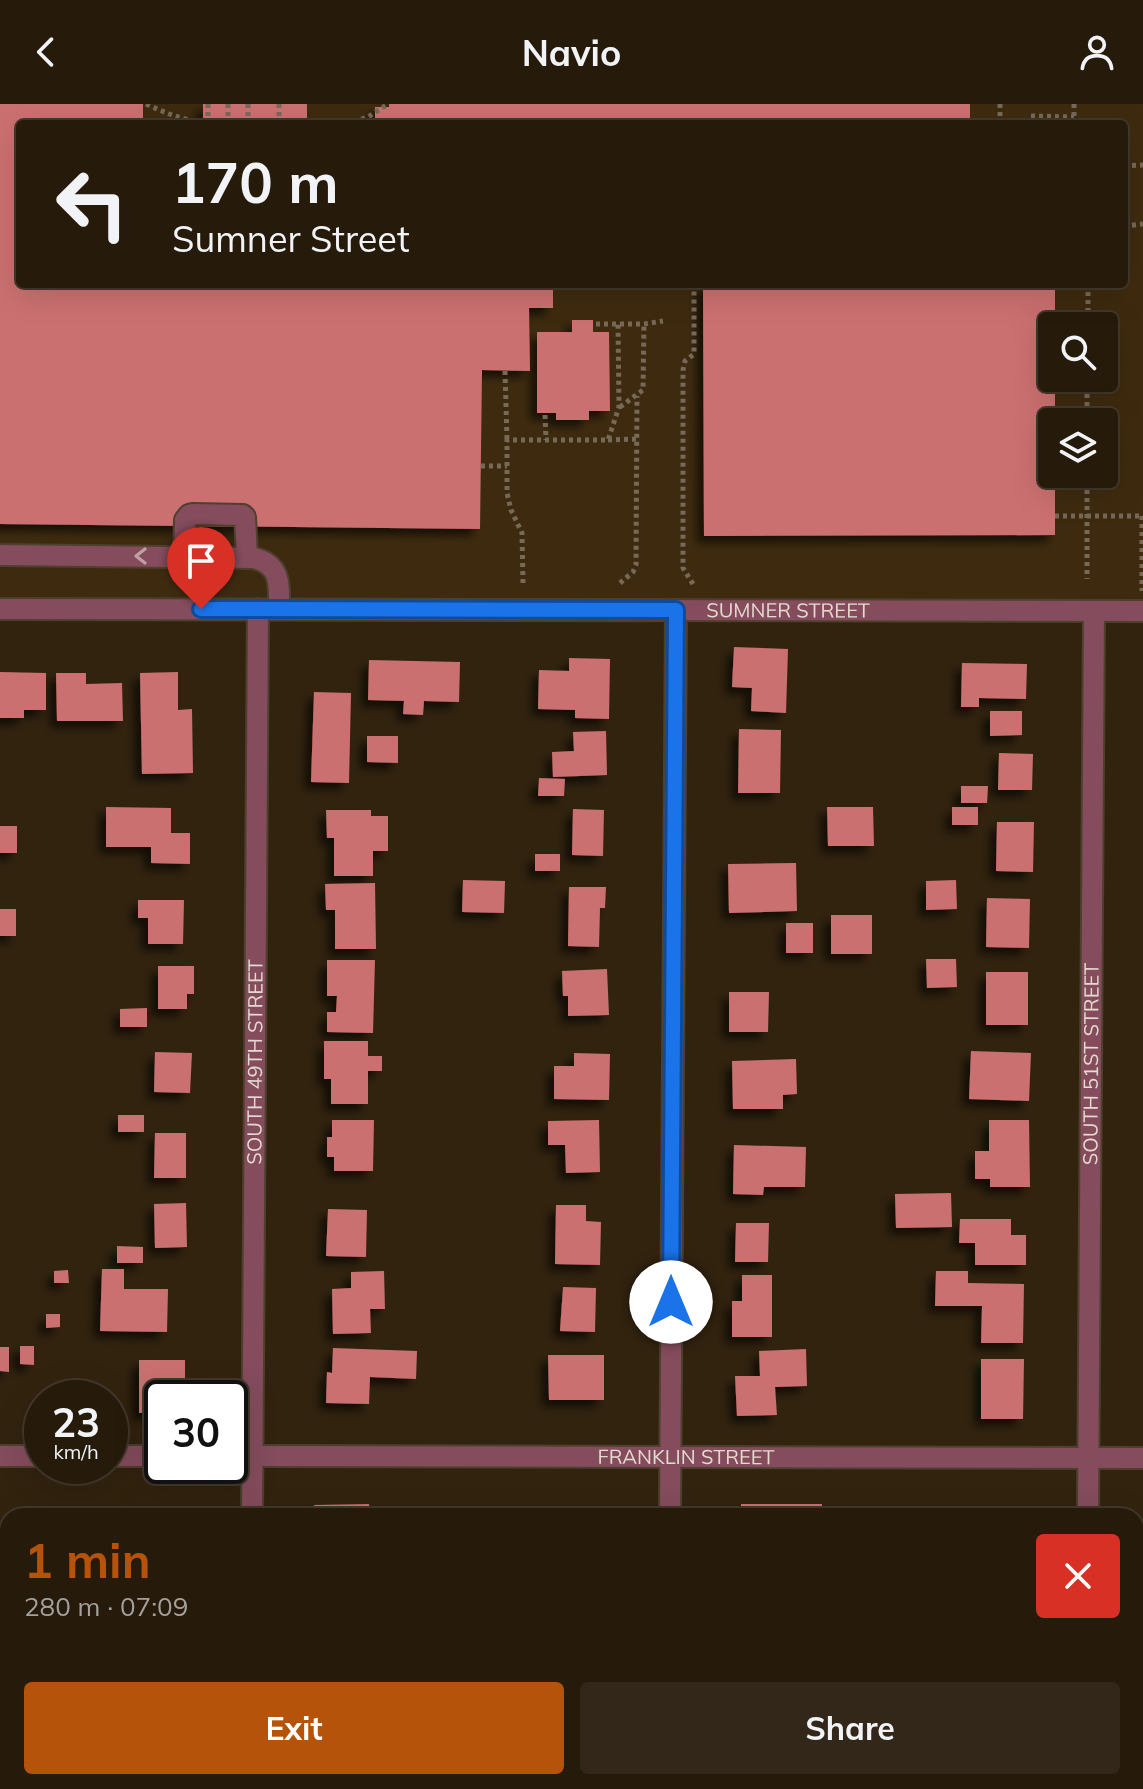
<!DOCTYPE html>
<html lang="en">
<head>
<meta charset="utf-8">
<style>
	:root { --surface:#261a0b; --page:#322719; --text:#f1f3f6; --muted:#a4a19d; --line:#42382c; --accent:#b45309 }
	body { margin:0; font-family:Mulish,sans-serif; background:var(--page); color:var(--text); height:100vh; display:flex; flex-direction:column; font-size:30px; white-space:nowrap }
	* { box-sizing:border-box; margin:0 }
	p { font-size:26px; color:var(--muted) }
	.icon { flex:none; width:44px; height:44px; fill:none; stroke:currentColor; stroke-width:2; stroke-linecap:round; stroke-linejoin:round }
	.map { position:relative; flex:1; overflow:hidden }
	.sheet { position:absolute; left:0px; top:1404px; width:1144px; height:282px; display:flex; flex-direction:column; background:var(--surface); border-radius:24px 24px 0 0; box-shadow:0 8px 32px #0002,0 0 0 2px var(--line) }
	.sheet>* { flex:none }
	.hud { position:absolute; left:16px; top:16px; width:1112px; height:168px; border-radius:8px; box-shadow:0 8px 32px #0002,0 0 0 2px var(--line); background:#261a0b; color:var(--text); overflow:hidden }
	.fabs { position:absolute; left:1038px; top:208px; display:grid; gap:16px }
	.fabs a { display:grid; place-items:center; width:80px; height:80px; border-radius:8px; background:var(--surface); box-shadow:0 8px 32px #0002,0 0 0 2px var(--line); font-size:40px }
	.speed { position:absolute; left:24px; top:1276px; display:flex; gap:16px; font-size:40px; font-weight:700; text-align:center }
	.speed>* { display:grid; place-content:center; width:104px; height:104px; border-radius:50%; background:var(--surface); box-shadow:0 8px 32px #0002,0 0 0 2px var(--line); line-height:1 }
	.speed small { font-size:20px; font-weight:400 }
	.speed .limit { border:4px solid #111; border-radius:12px; background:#fff; color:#111 }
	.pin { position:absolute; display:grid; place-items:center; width:68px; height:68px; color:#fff; margin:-82px -34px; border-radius:50% 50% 50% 0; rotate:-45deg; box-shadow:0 0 8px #0007 }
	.pin .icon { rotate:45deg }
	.me { position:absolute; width:88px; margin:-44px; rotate:0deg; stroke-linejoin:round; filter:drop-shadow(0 0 6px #0008) }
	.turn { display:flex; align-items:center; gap:28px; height:168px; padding:0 24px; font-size:36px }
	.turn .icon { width:104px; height:104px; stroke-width:2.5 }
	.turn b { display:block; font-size:56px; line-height:68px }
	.round { display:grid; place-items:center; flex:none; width:84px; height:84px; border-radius:8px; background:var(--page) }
	.head { display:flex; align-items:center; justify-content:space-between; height:136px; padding:0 24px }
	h1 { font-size:48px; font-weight:700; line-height:60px; color:var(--accent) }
	.cta { display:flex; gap:16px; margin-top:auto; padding:16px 24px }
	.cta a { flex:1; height:92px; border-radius:8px; background:var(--accent); color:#fff; font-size:32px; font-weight:700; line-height:92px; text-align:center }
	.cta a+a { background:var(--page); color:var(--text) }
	header { display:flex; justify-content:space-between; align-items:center; height:104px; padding:0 24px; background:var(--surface); font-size:36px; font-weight:700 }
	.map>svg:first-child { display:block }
	.built { fill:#3e2b0f; fill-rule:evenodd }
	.building { fill:#cb7070; filter:url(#shadow) }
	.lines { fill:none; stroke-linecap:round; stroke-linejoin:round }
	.minor-casing { stroke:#4e402e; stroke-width:24 }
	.path { stroke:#766958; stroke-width:5; stroke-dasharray:4 4; stroke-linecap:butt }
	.minor { stroke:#844c5d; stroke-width:20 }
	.oneway { stroke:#bea1a1 }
	.route-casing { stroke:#114b97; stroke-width:20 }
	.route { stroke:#1a73e8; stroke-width:14 }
	.labels { text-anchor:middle; stroke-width:8; stroke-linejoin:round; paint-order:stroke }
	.street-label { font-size:20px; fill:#e4dace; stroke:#150e06 }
</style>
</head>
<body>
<header><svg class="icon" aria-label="back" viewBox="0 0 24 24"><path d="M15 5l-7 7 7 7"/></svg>Navio<svg class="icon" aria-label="person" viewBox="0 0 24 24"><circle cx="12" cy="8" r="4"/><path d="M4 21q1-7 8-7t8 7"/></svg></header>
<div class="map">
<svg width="1143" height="1685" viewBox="0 0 1143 1685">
	<defs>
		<filter id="shadow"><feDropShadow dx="-7" dy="7" stdDeviation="4" flood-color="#0009"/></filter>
	</defs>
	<rect width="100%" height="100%" fill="#32230f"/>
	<path class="built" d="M 0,0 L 1143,0 L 1143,507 L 0,505 ZM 20,20 L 1124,20 L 1124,180 L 20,180 ZM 1052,222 L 1104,222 L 1104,274 L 1052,274 ZM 1052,318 L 1104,318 L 1104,370 L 1052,370 Z"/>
	<g class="building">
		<path d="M 0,0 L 143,0 L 143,20 L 20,20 L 20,180 L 553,180 L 553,204 L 529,204 L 530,267 L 482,266 L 480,425 L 0,420 Z"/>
		<rect x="203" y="0" width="104" height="20"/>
		<path d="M 389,0 L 970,0 L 970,20 L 375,20 L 375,3 L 389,3 Z"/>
		<path d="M 703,180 L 1055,180 L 1055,222 L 1052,222 L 1052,274 L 1055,274 L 1055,318 L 1052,318 L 1052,370 L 1055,370 L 1055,431 L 704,432 Z"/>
		<path d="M 572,216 L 593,216 L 593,228 L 609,228 L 610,307 L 589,307 L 589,316 L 556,316 L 556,309 L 537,309 L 537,228 L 572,228 Z"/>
		<path d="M 734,543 L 788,545 L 786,609 L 751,607 L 752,584 L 732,583 Z"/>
		<path d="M 569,554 L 610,555 L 609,615 L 575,614 L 575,606 L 538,605 L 539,566 L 569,567 Z"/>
		<path d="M 369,556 L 460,558 L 459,598 L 424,597 L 423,611 L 403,610 L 404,597 L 368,596 Z"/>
		<path d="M 962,559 L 1027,560 L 1026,595 L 979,594 L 979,603 L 961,603 Z"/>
		<path d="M 0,568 L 46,569 L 46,606 L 24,606 L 24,614 L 0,614 Z"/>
		<path d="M 178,568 L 178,606 L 192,605 L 193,669 L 142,670 L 140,569 Z"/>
		<path d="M 56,569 L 86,569 L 86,580 L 122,579 L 123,617 L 57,617 Z"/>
		<path d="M 314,588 L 351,589 L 349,679 L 311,678 Z"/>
		<path d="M 990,607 L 1022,607 L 1022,631 L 990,632 Z"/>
		<path d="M 739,625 L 781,626 L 780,689 L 738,689 Z"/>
		<path d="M 606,627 L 607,671 L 553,673 L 552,648 L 574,647 L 573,628 Z"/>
		<path d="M 367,632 L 398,632 L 398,659 L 367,658 Z"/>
		<path d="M 999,649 L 1033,650 L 1032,686 L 998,686 Z"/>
		<path d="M 539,674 L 565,675 L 564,692 L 538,692 Z"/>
		<path d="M 961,682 L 988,682 L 987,699 L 961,699 Z"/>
		<path d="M 106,703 L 171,704 L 171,729 L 190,729 L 190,760 L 151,759 L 151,743 L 106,743 Z"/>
		<path d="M 827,703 L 873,703 L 874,742 L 828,742 Z"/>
		<rect x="952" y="703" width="26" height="18"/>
		<path d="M 573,705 L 604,706 L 603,752 L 572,751 Z"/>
		<path d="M 326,706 L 371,706 L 371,712 L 388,712 L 388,747 L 373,747 L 373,772 L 334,772 L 334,734 L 327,734 Z"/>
		<path d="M 997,718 L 1034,718 L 1033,768 L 996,767 Z"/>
		<rect x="0" y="722" width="17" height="27"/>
		<rect x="535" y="750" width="25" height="17"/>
		<path d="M 796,759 L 797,807 L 729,809 L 728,760 Z"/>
		<path d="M 463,776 L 505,777 L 504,809 L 462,808 Z"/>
		<path d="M 956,776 L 957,805 L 926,806 L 926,777 Z"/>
		<path d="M 375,779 L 376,845 L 335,845 L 335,806 L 326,806 L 325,780 Z"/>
		<path d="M 569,783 L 606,783 L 605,804 L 600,804 L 599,843 L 568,842 Z"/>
		<path d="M 987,794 L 1030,795 L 1029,844 L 986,843 Z"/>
		<path d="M 138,796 L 184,796 L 183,840 L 148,840 L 148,814 L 138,814 Z"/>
		<rect x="0" y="805" width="16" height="27"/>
		<rect x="831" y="811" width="41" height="39"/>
		<rect x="786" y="819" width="27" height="30"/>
		<path d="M 926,855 L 956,855 L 957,883 L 927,884 Z"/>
		<path d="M 327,856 L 375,856 L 373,929 L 327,928 L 327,908 L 336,908 L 337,892 L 327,892 Z"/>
		<path d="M 158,862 L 194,862 L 194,890 L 187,890 L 187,905 L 158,905 Z"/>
		<path d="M 607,865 L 609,911 L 568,912 L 568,892 L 563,892 L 562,867 Z"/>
		<rect x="986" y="868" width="42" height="53"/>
		<path d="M 729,888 L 769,888 L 768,928 L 729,928 Z"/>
		<path d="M 147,904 L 147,923 L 120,923 L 120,905 Z"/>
		<path d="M 324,937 L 368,937 L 368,952 L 382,952 L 382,967 L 368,967 L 368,1000 L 331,1000 L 331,975 L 324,975 Z"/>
		<path d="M 971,947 L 1031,949 L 1029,997 L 969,995 Z"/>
		<path d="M 155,948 L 192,949 L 190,989 L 154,988 Z"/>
		<path d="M 574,949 L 610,950 L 609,996 L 554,995 L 554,962 L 574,962 Z"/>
		<path d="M 796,955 L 797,990 L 783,991 L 783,1005 L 733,1005 L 732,957 Z"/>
		<rect x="118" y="1011" width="26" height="17"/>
		<path d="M 332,1016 L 374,1016 L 373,1067 L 334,1067 L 334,1053 L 327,1053 L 327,1033 L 332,1033 Z"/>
		<path d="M 599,1016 L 600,1068 L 566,1069 L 565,1041 L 548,1041 L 548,1017 Z"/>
		<path d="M 989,1016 L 1029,1016 L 1030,1083 L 990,1083 L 990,1075 L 975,1075 L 975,1047 L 989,1047 Z"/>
		<path d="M 155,1029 L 186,1029 L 186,1074 L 154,1074 Z"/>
		<path d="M 734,1041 L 806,1043 L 805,1083 L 764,1083 L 763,1091 L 733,1090 Z"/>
		<path d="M 951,1089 L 952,1123 L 896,1124 L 895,1090 Z"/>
		<path d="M 186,1099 L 187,1143 L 155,1144 L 154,1100 Z"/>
		<path d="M 556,1101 L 586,1101 L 586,1117 L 601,1118 L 600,1161 L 555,1160 Z"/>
		<path d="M 328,1105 L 367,1106 L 366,1153 L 326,1152 Z"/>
		<path d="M 960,1115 L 1011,1115 L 1011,1131 L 1026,1131 L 1026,1161 L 975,1161 L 975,1139 L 959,1139 Z"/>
		<path d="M 736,1119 L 769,1119 L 768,1158 L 735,1158 Z"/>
		<path d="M 117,1142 L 143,1143 L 143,1159 L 117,1159 Z"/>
		<path d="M 102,1165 L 124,1165 L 124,1185 L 168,1185 L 167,1228 L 100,1227 Z"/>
		<path d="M 68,1166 L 69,1179 L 54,1179 L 54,1167 Z"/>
		<path d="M 384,1167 L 385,1205 L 370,1205 L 371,1229 L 333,1230 L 332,1185 L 351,1184 L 351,1168 Z"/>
		<path d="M 936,1167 L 968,1167 L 968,1179 L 1024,1180 L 1023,1239 L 981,1239 L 982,1202 L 935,1202 Z"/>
		<path d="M 742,1171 L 772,1171 L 772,1233 L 732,1233 L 732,1197 L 742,1197 Z"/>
		<path d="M 563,1183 L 596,1184 L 595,1228 L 560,1227 Z"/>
		<path d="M 46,1210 L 60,1210 L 60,1223 L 46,1224 Z"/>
		<path d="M 20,1242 L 34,1242 L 34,1261 L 20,1260 Z"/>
		<path d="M 0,1243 L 9,1243 L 9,1268 L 0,1267 Z"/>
		<path d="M 333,1244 L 417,1247 L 416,1275 L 370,1273 L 369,1300 L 326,1299 L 327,1268 L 332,1269 Z"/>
		<path d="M 806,1245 L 807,1282 L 775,1283 L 777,1311 L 737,1312 L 735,1272 L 760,1272 L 759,1247 Z"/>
		<path d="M 548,1251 L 604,1251 L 604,1296 L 549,1296 Z"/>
		<path d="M 981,1255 L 1024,1255 L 1023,1315 L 981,1315 Z"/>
		<path d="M 139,1256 L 185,1256 L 185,1294 L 162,1294 L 162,1309 L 139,1309 Z"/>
		<path d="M 369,1400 L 370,1412 L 315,1412 L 314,1401 Z"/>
		<rect x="741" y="1400" width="81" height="12"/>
		<path d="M 542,1404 L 611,1405 L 611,1412 L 542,1412 Z"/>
		<rect x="979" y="1407" width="37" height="5"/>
		<rect x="109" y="1409" width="71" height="3"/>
		<path d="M 143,1678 L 183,1678 L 183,1685 L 142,1685 Z"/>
		<rect x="334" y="1678" width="61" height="7"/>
		<path d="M 559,1678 L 604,1678 L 605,1685 L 559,1685 Z"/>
		<rect x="740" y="1678" width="49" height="7"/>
	</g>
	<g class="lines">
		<g class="minor-casing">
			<g id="minor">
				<path d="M 0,451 L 254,454 C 282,461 279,482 279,505"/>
				<path d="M 184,452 L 185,416 L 189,411 L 193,410 L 243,411 L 245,413 L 247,453"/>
				<path id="s1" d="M 0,505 L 1143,507"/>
				<path d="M 0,1352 L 42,1352"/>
				<path d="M 110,1352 L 162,1352"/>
				<path id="s2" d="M 230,1352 L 1143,1354"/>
				<path id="s3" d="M 252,1412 L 258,505"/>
				<path d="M 670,1412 L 676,506"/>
				<path id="s4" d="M 1088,1412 L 1094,507"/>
				<path d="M 250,1685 L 250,1678"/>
				<path d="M 668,1685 L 668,1678"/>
				<path d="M 1086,1685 L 1086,1678"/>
			</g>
		</g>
		<g class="path">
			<path d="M 146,0 C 183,17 195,19 235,20"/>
			<path d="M 208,0 L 208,20"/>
			<path d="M 228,0 L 228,20"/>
			<path d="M 248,0 L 248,20"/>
			<path d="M 279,0 L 279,20"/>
			<path d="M 1000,0 L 1000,20"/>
			<path d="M 1074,0 L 1074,20"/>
			<path d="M 1031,12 L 1074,13"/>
			<path d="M 346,20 L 368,13 L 388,0"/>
			<path d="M 1124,62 L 1143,61"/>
			<path d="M 1124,122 L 1143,120"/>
			<path d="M 1088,180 L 1088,222"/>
			<path d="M 596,220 L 644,220 L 663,217"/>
			<path d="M 505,267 L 507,336"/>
			<path d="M 620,303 L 643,286 L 644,220"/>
			<path d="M 545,311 L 546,336"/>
			<path d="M 1087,318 L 1087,274"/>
			<path d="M 608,336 L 637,335"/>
			<path d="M 481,362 L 507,362"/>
			<path d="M 1087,370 L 1087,475"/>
			<path d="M 1055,412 L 1142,412"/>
			<path d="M 1142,412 L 1142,487"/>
			<path d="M 523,479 L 522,429 L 511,406 L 507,389 L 507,336 L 608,336 L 619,303 L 618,220"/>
			<path d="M 620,479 L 633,468 L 636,461 L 637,292"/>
			<path d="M 693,480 L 683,464 L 683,266 L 685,257 L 694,250 L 694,180"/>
		</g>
		<use href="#minor" class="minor"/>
	</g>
	<defs><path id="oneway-chevron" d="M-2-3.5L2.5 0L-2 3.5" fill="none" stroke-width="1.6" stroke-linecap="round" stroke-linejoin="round" transform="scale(2)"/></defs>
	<use class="oneway" href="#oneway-chevron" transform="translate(141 452) rotate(-180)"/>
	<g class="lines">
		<g class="route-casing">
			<path id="route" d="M 201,505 L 676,506 L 671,1198"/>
		</g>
		<use href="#route" class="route"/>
	</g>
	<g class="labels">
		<g class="street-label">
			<text dy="7" stroke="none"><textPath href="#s1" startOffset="788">SUMNER STREET</textPath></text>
			<text dy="7" stroke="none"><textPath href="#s3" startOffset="454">SOUTH 49TH STREET</textPath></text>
			<text dy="7" stroke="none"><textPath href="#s4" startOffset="452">SOUTH 51ST STREET</textPath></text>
			<text dy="7" stroke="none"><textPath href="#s2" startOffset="456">FRANKLIN STREET</textPath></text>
		</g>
	</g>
</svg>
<div class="fabs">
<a><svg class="icon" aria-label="search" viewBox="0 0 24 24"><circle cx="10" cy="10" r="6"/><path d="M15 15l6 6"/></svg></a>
<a><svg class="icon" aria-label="layers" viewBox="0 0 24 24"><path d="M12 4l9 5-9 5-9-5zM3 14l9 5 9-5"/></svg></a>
</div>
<div class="speed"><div>23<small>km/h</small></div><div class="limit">30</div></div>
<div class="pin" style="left:201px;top:505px;background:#d93025"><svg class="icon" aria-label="arrive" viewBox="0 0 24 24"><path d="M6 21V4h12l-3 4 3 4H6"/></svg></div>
<svg class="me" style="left:671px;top:1198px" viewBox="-20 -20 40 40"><circle r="19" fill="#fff"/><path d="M0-13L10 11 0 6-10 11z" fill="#1a73e8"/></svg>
<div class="hud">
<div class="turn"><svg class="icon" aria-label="left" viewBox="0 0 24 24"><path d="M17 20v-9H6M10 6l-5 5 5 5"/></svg><div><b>170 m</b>Sumner Street</div></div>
</div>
<section class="sheet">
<div class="head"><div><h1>1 min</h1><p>280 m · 07:09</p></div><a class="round" style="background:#d93025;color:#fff"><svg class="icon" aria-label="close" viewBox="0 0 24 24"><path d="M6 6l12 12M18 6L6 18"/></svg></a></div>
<div class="cta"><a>Exit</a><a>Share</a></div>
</section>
</div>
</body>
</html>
